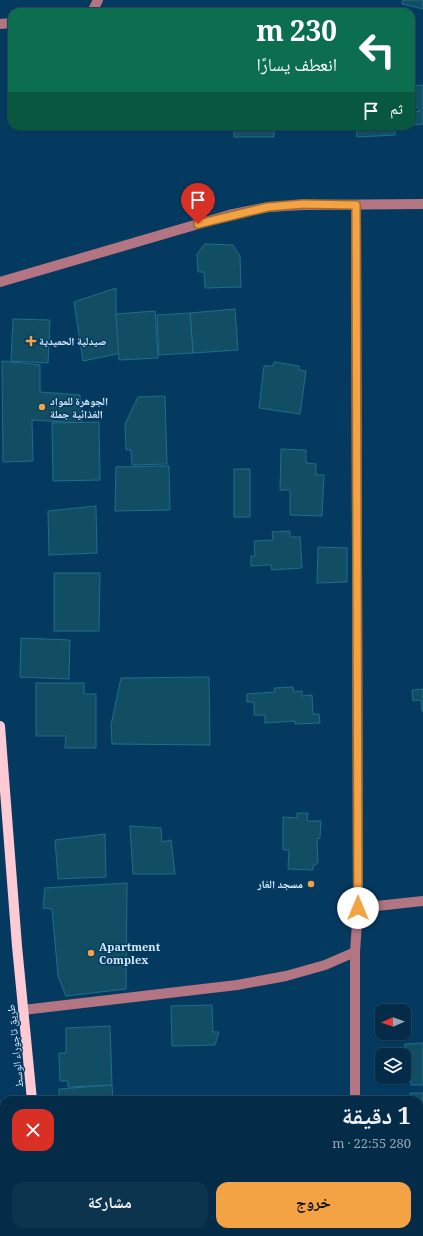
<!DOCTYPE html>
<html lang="ar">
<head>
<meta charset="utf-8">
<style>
	:root { --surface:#042c48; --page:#0d344f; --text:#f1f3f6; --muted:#97a7b4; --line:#254860; --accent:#f4a344 }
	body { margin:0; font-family:Georgia,"Noto Naskh Arabic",serif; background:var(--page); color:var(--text); direction:rtl; height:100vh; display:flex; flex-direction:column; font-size:15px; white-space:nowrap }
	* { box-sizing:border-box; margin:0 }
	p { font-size:13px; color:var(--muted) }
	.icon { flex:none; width:22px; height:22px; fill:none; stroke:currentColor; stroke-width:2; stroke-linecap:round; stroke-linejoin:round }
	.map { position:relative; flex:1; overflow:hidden; direction:ltr }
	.panel { position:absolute; left:0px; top:1096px; width:423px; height:140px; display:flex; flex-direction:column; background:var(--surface); border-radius:12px 12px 0 0; box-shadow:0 1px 3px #0004,0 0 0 1px var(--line); direction:rtl }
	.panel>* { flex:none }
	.guide { position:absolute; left:8px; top:8px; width:407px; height:122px; border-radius:12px; box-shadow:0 1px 3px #0004,0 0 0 1px var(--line); direction:rtl; background:#0b6e4f; color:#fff; overflow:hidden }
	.needle { width:26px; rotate:268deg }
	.tools { position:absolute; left:375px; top:1004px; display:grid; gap:8px }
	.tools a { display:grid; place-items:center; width:36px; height:36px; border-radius:8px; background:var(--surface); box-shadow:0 1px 3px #0004,0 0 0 1px var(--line); font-size:20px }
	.pin { position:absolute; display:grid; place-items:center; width:34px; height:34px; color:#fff; margin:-41px -17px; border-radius:50% 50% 50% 0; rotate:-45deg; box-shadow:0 0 4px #0007 }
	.pin .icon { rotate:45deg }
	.me { position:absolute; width:44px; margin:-22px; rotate:0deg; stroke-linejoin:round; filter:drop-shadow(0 0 3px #0008) }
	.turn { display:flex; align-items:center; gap:14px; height:84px; padding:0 12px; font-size:18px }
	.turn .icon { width:52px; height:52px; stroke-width:2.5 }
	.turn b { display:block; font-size:28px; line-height:34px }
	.then { display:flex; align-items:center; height:38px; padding:0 12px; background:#0003; gap:8px; font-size:15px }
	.round { display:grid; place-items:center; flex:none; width:42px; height:42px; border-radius:12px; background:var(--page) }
	.overview { display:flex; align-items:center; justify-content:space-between; height:68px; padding:0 12px }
	h1 { font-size:24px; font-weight:700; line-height:30px }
	.action { display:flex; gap:8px; margin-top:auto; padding:8px 12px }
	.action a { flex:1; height:46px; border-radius:12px; background:var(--accent); color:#111; font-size:16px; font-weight:700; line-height:46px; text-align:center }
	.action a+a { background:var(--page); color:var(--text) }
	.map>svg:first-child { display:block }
	.building { fill:#124e63; stroke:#206d89 }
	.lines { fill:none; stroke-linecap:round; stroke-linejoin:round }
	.minor { stroke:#b27581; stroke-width:10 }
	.major { stroke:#fecad3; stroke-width:10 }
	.route-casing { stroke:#9f6a2c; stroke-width:10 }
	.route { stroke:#f4a344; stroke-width:7 }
	.poi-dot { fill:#f4a344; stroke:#053a60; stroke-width:1.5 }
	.labels { text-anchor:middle; stroke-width:3; stroke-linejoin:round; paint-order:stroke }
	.poi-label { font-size:11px; font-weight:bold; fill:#d6eafd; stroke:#053a60; text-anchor:start }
	.street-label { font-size:11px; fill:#d6eafd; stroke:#053a60 }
</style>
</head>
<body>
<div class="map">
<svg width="423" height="1236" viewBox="0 0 423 1236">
	<rect width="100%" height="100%" fill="#053a60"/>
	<g class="building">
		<path d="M 403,0 L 423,0 L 423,9 L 402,4 Z"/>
		<path d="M 423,85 L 423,124 L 414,125 L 414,112 L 420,111 L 411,100 L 411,86 Z"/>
		<rect x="234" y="126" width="40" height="11"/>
		<path d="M 356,126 L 402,126 L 396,128 L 395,135 L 357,137 Z"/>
		<path d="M 205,244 L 233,245 L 240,256 L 241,287 L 205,288 L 204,272 L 198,272 L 197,254 Z"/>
		<path d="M 116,288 L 116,314 L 121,353 L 83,361 L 74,302 Z"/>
		<path d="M 235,309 L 238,350 L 193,353 L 190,313 Z"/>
		<path d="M 155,311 L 158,358 L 119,360 L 116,314 Z"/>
		<path d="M 190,313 L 193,353 L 159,355 L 157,315 Z"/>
		<path d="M 13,319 L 50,320 L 48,363 L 11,361 Z"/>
		<path d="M 2,361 L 40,365 L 40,392 L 80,395 L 82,423 L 32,420 L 33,461 L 3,462 Z"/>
		<path d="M 274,362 L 299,366 L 299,370 L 306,371 L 300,414 L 259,408 L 264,366 L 273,366 Z"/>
		<path d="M 165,396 L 167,464 L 132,465 L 131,450 L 126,450 L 125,424 L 138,397 Z"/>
		<path d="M 99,422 L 100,480 L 53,481 L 52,423 Z"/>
		<path d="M 281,449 L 306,450 L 306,463 L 316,464 L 316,475 L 324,475 L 322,516 L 290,515 L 290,490 L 280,490 Z"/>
		<path d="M 169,466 L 170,510 L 115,511 L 116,467 Z"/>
		<rect x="234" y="469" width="16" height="48"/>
		<path d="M 96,506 L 97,553 L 49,555 L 48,511 Z"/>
		<path d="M 290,531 L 290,537 L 300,537 L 302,568 L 272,570 L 271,565 L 251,566 L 251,556 L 255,556 L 254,541 L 273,540 L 272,532 Z"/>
		<path d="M 318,547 L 347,548 L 347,582 L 317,583 Z"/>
		<path d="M 54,573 L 100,573 L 99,631 L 54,631 Z"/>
		<path d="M 21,638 L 70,640 L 69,679 L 20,677 Z"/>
		<path d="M 209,677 L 210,745 L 112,744 L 111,725 L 121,678 Z"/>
		<path d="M 36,683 L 84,683 L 84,694 L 96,694 L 96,748 L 65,748 L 66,736 L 36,736 Z"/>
		<path d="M 293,687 L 294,692 L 302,691 L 302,696 L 312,695 L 313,714 L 319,714 L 320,723 L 295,724 L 295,721 L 265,723 L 265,715 L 254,715 L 254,702 L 247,702 L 247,694 L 275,692 L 274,688 Z"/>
		<path d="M 423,689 L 423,711 L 422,711 L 421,700 L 413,701 L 412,690 Z"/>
		<path d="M 297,813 L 308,813 L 307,821 L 321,821 L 320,838 L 317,839 L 318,863 L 313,866 L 313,870 L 288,869 L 289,850 L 283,850 L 283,817 L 297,818 Z"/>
		<path d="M 130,826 L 161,828 L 162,842 L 171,840 L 175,874 L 133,874 Z"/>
		<path d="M 105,834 L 106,877 L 58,879 L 55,840 Z"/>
		<path d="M 127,883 L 126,989 L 66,996 L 58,976 L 52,909 L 43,908 L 45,888 Z"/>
		<path d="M 212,1005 L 213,1032 L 219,1032 L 215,1045 L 172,1046 L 171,1006 Z"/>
		<path d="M 110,1026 L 112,1085 L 68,1087 L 68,1081 L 60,1081 L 59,1053 L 66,1053 L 66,1028 Z"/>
		<path d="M 423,1043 L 423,1085 L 411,1085 L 411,1053 L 405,1053 L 405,1044 Z"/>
		<path d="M 112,1085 L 113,1100 L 65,1100 L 65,1097 L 59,1097 L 59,1089 Z"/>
		<path d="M 410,1093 L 423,1093 L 423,1146 L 419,1146 L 419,1100 L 410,1100 Z"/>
		<rect x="225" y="1096" width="23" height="4"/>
		<path d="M 419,1189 L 423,1189 L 423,1236 L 409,1236 L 409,1232 L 419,1232 Z"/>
		<path d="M 76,1232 L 113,1232 L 113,1235 L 77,1236 Z"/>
		<rect x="166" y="1232" width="53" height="4"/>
		<rect x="221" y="1232" width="38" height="4"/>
	</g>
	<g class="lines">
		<g class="minor">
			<path d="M 92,12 L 98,0"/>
			<path d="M 0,24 L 12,23"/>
			<path d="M 0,282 L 229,215 L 268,207 L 303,205 L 423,204"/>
			<path d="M 358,908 L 423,901"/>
			<path d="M 23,1010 L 237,985 L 286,976 L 325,965 L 355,952"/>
			<path d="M 355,1100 L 355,952 L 358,908 L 356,205"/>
			<path d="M 352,1232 L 352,1236"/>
		</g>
		<g class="major">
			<path d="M 0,726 L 17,946 L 32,1100"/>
			<path d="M 0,1185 L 4,1226"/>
			<path d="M 5,1232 L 5,1236"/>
			<path d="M 46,1232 L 46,1236"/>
		</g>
	</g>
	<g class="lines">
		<g class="route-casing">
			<path id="route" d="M 198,224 L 268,207 L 303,204 L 356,205 L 358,908"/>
		</g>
		<use href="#route" class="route"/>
	</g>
	<g class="poi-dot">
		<path d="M29 335h4v4h4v4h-4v4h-4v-4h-4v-4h4z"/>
		<circle cx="42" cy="407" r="4"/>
		<circle cx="311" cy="884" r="4"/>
		<circle cx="91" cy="953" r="4"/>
	</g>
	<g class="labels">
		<g class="poi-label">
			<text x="39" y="345">صيدلية الحميدية</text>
			<text x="50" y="405">الجوهرة للمواد<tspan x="50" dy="13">الغذائية جملة</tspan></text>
			<text x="303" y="888" text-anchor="end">مسجد الغار</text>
			<text x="99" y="951">Apartment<tspan x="99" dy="13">Complex</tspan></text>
		</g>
		<g class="street-label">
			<text transform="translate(15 1046) rotate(-96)" y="4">طريق تاجوراء الوسط</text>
		</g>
	</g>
</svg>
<div class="tools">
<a><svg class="needle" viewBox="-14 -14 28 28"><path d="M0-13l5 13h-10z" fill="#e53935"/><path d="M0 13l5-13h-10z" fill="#97a7b4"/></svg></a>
<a><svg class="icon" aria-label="layers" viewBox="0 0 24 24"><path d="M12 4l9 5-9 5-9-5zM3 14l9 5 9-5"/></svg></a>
</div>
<div class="pin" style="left:198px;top:224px;background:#d93025"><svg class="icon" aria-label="arrive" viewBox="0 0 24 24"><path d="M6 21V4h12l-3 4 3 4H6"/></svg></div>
<svg class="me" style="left:358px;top:908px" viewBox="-20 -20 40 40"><circle r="19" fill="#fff"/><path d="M0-13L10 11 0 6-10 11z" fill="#f4a344"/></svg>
<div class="guide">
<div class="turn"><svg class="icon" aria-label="left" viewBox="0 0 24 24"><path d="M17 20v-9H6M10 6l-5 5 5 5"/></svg><div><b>230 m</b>انعطف يسارًا</div></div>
<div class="then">ثم<svg class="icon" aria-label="arrive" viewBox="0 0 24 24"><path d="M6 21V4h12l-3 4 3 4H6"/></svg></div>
</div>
<section class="panel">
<div class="overview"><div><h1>1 دقيقة</h1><p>280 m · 22:55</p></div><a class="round" style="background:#d93025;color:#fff"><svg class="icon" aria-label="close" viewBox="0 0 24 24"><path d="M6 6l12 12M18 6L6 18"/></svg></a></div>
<div class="action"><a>خروج</a><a>مشاركة</a></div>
</section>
</div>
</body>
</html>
